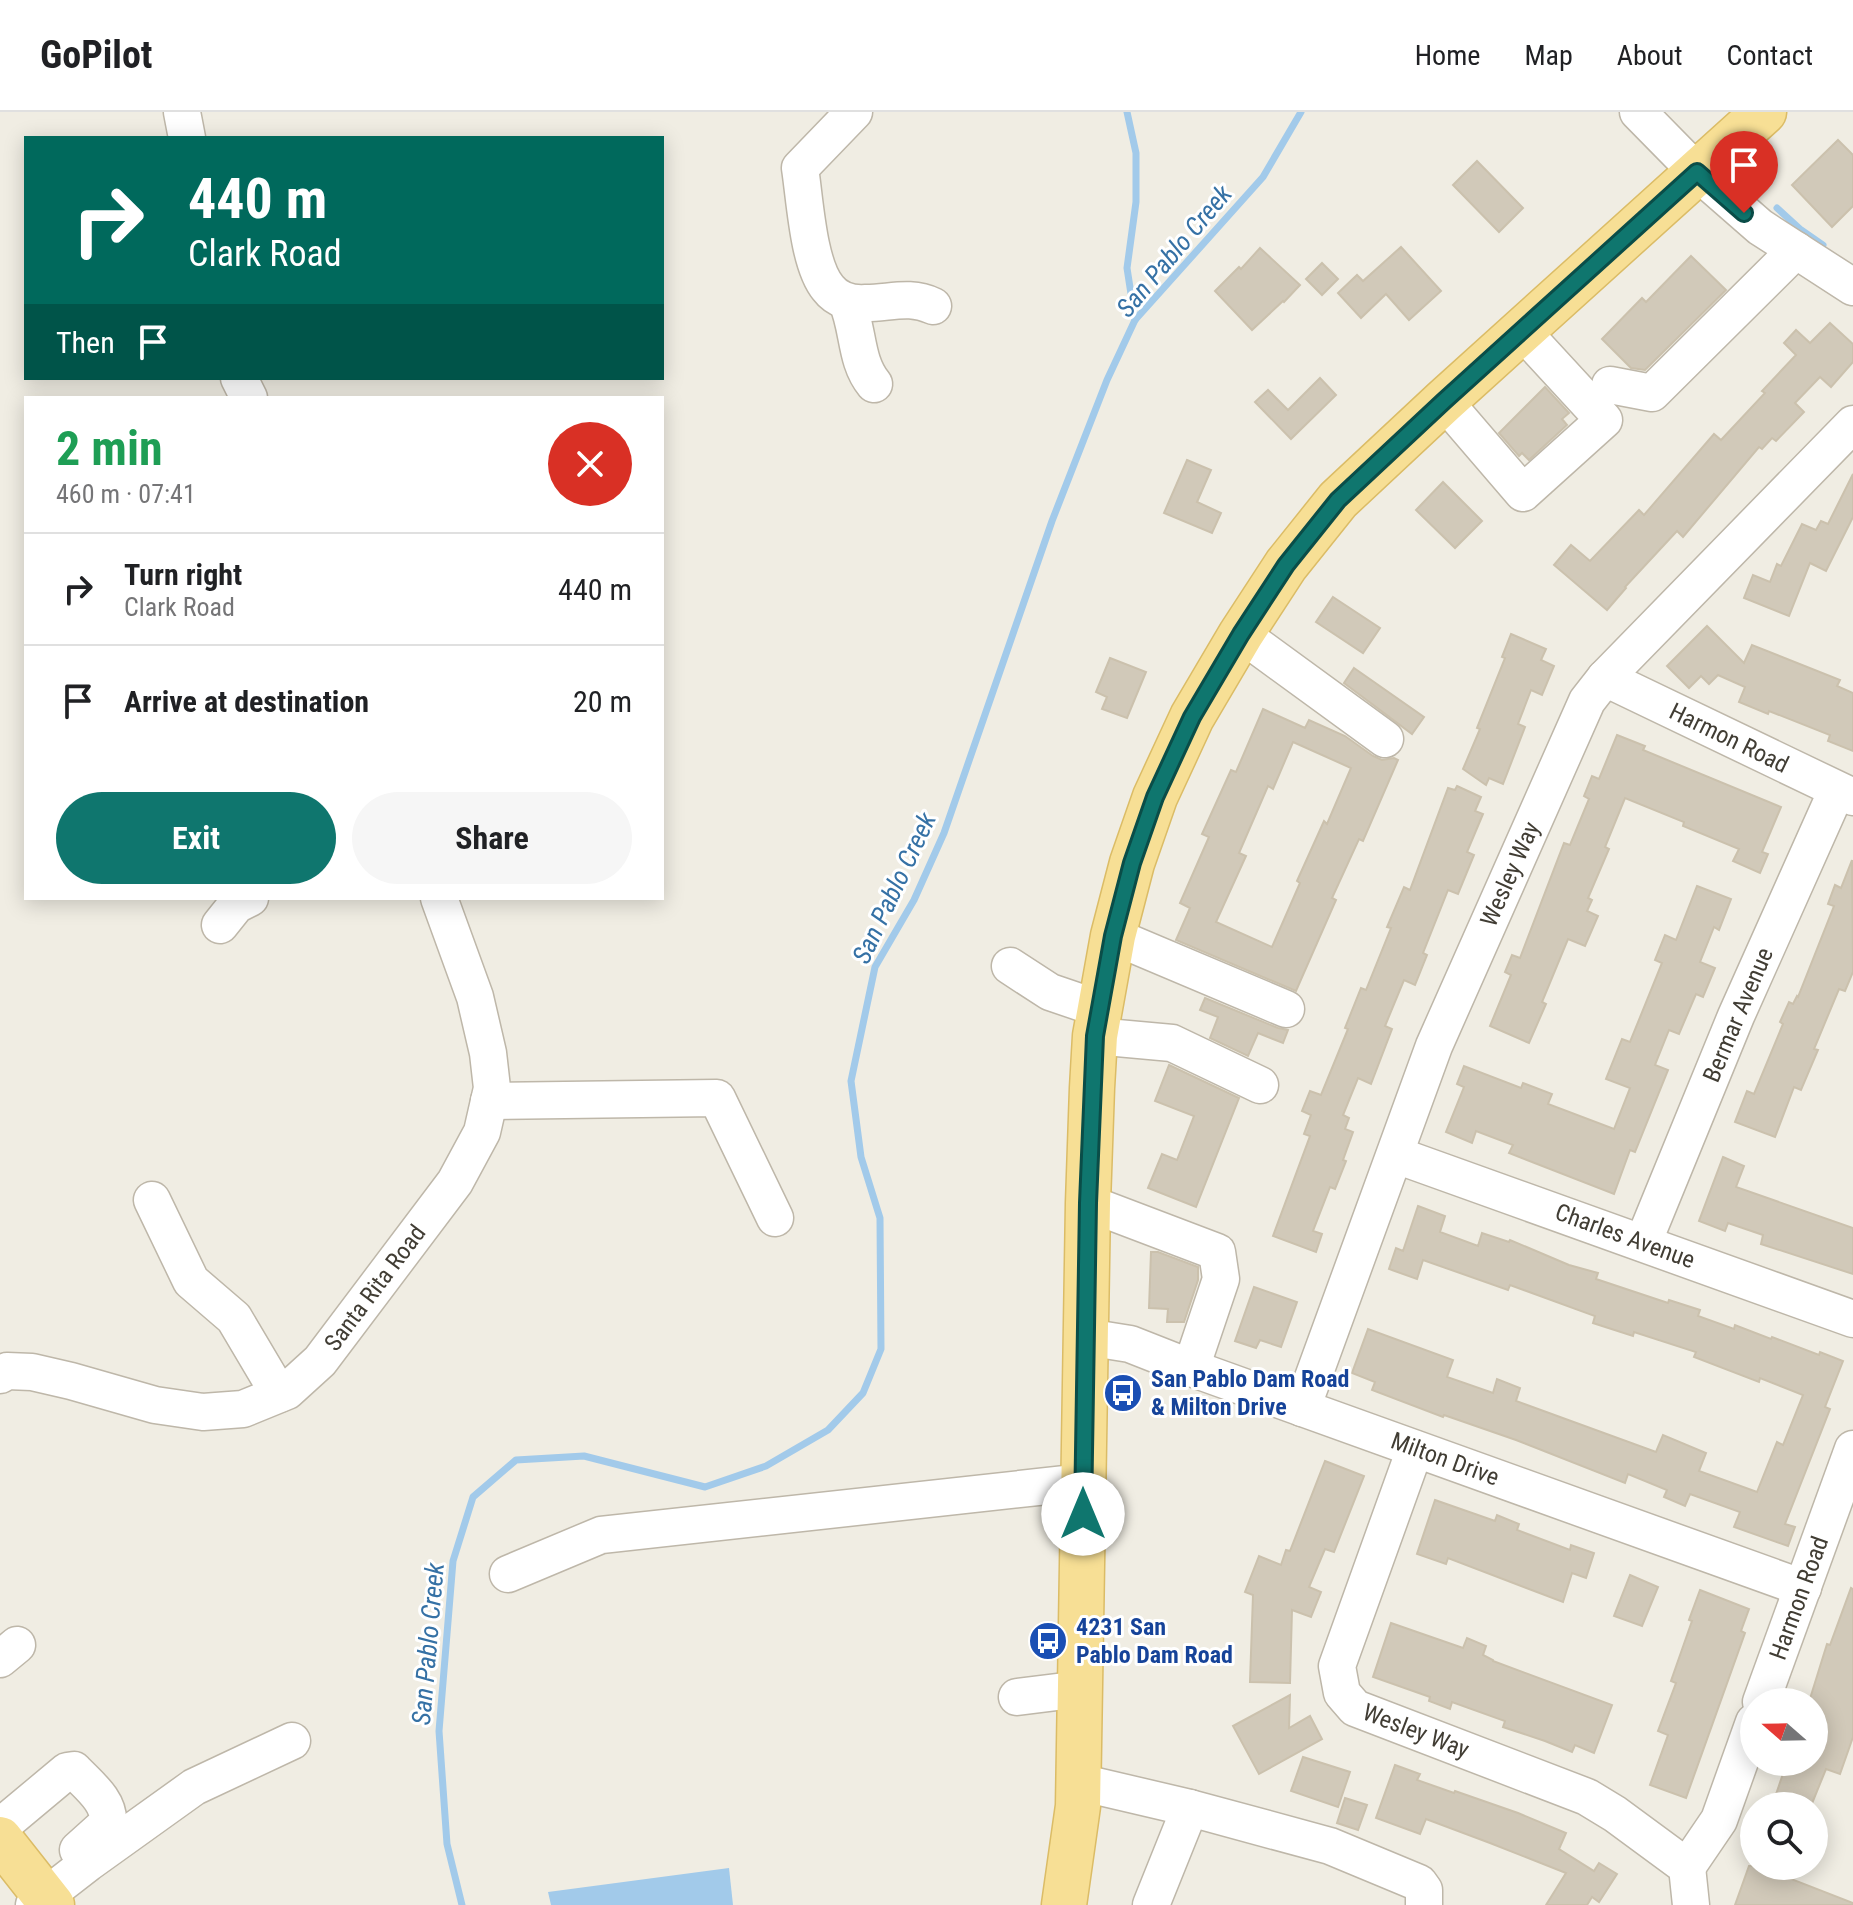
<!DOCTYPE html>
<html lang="en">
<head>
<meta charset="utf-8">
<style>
	:root { --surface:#fff; --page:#f6f6f6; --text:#202124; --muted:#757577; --line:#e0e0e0; --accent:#0f766e }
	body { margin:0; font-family:"Roboto Condensed",sans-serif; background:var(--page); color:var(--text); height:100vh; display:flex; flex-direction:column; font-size:30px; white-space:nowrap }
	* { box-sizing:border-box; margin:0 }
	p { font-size:26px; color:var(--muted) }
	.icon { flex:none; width:44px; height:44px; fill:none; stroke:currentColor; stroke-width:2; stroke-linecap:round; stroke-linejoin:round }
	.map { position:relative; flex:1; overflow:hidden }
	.details { position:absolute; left:24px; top:284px; width:640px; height:504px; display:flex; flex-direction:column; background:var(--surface); border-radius:0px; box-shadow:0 4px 20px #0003 }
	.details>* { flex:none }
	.banner { position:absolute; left:24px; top:24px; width:640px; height:244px; border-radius:0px; box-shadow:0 4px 20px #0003; background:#00695c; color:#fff; overflow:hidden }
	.needle { width:52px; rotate:290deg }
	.controls { position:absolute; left:1740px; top:1576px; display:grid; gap:16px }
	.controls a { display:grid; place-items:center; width:88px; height:88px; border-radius:50%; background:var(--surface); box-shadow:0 4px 20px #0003; font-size:40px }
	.pin { position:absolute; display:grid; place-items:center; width:68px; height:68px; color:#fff; margin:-82px -34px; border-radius:50% 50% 50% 0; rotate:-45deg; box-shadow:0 0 8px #0007 }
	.pin .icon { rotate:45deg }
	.me { position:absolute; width:88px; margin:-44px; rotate:0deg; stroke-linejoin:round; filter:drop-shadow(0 0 6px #0008) }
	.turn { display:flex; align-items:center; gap:28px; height:168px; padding:0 32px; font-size:36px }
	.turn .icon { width:104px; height:104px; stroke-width:2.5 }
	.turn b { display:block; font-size:56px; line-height:68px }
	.then { display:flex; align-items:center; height:76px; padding:0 32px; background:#0003; gap:16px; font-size:30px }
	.round { display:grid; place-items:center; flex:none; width:84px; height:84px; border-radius:42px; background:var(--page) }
	.overview { display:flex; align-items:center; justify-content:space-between; height:136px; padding:0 32px }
	h1 { font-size:48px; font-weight:700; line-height:60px; color:#1e9e55 }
	.cta { display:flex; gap:16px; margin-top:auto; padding:16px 32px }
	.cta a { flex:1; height:92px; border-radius:48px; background:var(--accent); color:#fff; font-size:32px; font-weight:700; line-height:92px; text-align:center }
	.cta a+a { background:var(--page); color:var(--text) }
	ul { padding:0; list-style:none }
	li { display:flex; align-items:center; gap:24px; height:112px; padding:0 32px; border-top:2px solid var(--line) }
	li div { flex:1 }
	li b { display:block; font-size:30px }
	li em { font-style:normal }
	header { display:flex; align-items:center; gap:48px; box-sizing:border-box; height:112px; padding:0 40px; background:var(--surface); border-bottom:2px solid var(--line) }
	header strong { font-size:38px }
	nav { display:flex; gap:44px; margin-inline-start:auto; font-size:28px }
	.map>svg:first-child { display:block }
	.water { fill:#a2caea }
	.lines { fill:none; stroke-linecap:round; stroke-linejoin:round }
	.stream { stroke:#a2caea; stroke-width:7 }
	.building { fill:#d1c9b9; stroke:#cbc1ad; stroke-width:2; fill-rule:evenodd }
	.minor-casing { stroke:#beb7a9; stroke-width:39 }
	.major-casing { stroke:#dbbc66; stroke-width:47 }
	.minor { stroke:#fff; stroke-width:36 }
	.major { stroke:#f7df95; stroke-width:44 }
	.route-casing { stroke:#0a4d48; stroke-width:20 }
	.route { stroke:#0f766e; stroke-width:14 }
	.labels { text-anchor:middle; stroke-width:6; stroke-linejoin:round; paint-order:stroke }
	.street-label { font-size:24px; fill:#413d34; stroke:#fff }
	.transit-label { font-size:24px; font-weight:bold; fill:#164399; stroke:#fff; text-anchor:start }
	.water-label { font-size:26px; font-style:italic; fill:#3571a5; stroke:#fff }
</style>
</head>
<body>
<header>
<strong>GoPilot</strong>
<nav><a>Home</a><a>Map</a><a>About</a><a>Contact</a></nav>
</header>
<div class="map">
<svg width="1853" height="1793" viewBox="0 0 1853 1793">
	<rect width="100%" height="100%" fill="#f0ede3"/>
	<path class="water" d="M 729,1756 L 733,1793 L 551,1793 L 548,1780 Z"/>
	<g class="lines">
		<g class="stream">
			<path d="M 1127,0 L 1136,41 L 1136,90 L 1127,156 L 1135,208"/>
			<path d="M 1777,96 L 1800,117 L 1823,133"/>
			<path d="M 462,1793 L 447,1732 L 439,1619 L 453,1449 L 473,1385 L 516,1348 L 584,1344 L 705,1375 L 766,1354 L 828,1318 L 863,1281 L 881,1237 L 880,1106 L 861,1045 L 851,969 L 875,855 L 914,788 L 944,721 L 1052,409 L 1107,268 L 1135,208 L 1263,65 L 1301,0"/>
		</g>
	</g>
	<g class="building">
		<path d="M 1838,28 L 1853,43 L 1853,94 L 1832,115 L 1792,73 Z"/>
		<path d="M 1477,49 L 1523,96 L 1499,120 L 1453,73 Z"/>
		<path d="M 1401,135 L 1441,179 L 1409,208 L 1386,182 L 1361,206 L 1338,181 L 1357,163 L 1363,169 Z"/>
		<path d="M 1260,136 L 1300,173 L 1284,190 L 1283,189 L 1252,218 L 1215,179 L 1239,155 L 1241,157 Z"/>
		<path d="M 1691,144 L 1726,178 L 1645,258 L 1631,256 L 1602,227 L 1642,186 L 1646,190 Z"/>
		<path d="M 1322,151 L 1338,167 L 1322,183 L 1306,167 Z"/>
		<path d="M 1830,211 L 1853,232 L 1853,250 L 1831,275 L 1820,265 L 1795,291 L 1804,300 L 1776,329 L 1772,326 L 1762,337 L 1759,335 L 1683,425 L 1677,419 L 1625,475 L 1626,476 L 1607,498 L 1554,453 L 1571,433 L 1590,449 L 1639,398 L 1644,403 L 1714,322 L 1721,328 L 1765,281 L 1762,279 L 1796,243 L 1784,231 L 1796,218 L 1810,231 Z"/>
		<path d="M 1320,266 L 1336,283 L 1291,327 L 1255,290 L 1268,278 L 1288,298 Z"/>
		<path d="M 1545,275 L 1569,301 L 1562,307 L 1567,313 L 1529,348 L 1522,341 L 1519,344 L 1499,321 Z"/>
		<path d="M 1187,348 L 1211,358 L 1197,390 L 1221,401 L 1212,421 L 1164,401 Z"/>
		<path d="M 1853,362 L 1853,405 L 1826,459 L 1810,451 L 1789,504 L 1744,486 L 1753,463 L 1770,470 L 1777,452 L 1781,454 L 1802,412 L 1816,418 L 1821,409 L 1828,412 Z"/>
		<path d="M 1443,370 L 1482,409 L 1455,436 L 1416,398 Z"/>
		<path d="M 1333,485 L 1380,516 L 1363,541 L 1316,510 Z"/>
		<path d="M 1707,514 L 1744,551 L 1752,533 L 1840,568 L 1837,574 L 1853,581 L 1853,639 L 1828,629 L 1830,623 L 1769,599 L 1768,602 L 1739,590 L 1745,575 L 1718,563 L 1709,572 L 1701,564 L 1689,576 L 1667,554 Z"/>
		<path d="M 1511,522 L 1546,537 L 1541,548 L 1554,554 L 1542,583 L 1531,578 L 1518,612 L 1525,615 L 1503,672 L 1489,666 L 1486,673 L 1463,657 L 1480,617 L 1477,616 L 1505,546 L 1502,545 Z"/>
		<path d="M 1110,546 L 1146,560 L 1127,606 L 1102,597 L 1107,585 L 1096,580 Z"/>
		<path d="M 1354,556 L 1424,605 L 1412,622 L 1344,571 Z"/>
		<path d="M 1263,597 L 1305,616 L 1309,608 L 1345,624 L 1373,644 L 1382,648 L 1394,646 L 1398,648 L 1363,729 L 1359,727 L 1332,786 L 1336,788 L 1296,879 L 1176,828 L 1190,796 L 1180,791 L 1209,725 L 1202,722 L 1231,658 L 1236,660 ZM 1293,630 L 1351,656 L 1327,712 L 1324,709 L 1297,769 L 1300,771 L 1272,835 L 1216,810 L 1246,744 L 1239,741 L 1268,674 L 1273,677 Z"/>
		<path d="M 1617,623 L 1645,634 L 1643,638 L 1781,695 L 1762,740 L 1768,742 L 1760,761 L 1733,749 L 1739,737 L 1683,714 L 1684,710 L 1625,686 L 1605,735 L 1609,737 L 1588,786 L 1592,788 L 1587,799 L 1598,804 L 1585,834 L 1568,827 L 1542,890 L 1546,892 L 1529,931 L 1490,914 L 1511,863 L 1505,860 L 1512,843 L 1520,846 L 1564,731 L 1570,733 L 1589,687 L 1584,684 L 1592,664 L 1599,667 Z"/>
		<path d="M 1457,674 L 1481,685 L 1475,699 L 1483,702 L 1467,740 L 1474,743 L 1458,782 L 1448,778 L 1423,841 L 1427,843 L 1415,873 L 1404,868 L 1385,914 L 1392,917 L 1371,972 L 1358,966 L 1343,1003 L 1349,1006 L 1345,1017 L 1353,1020 L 1343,1048 L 1346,1049 L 1335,1077 L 1330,1075 L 1313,1119 L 1322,1122 L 1316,1140 L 1273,1124 L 1310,1024 L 1304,1022 L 1311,1003 L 1302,999 L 1310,979 L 1321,983 L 1348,917 L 1345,916 L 1361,876 L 1366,878 L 1391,816 L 1387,815 L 1404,775 L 1410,778 L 1448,676 L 1455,678 Z"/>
		<path d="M 1852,748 L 1853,860 L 1845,879 L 1839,877 L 1814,937 L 1818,938 L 1801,978 L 1794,975 L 1775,1025 L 1735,1010 L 1747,979 L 1754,982 L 1783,912 L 1780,910 L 1789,890 L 1793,892 L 1797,884 L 1798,885 L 1834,794 L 1828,792 L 1835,773 L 1841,776 Z"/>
		<path d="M 1697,774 L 1731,787 L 1719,818 L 1714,815 L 1700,850 L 1715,856 L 1703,885 L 1696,882 L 1679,922 L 1669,918 L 1655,953 L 1668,958 L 1635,1040 L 1630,1038 L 1614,1082 L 1509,1041 L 1513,1033 L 1476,1019 L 1472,1031 L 1446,1020 L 1464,975 L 1457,972 L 1464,954 L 1521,976 L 1523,971 L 1552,982 L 1548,992 L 1614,1017 L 1630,976 L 1606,967 L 1622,927 L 1630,930 L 1662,851 L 1655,848 L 1665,823 L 1676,828 Z"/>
		<path d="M 1205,886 L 1278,916 L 1288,918 L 1283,931 L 1258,921 L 1248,944 L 1210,926 L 1218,905 L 1200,898 Z"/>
		<path d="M 1169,953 L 1239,986 L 1196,1095 L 1148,1076 L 1162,1042 L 1177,1048 L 1194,1004 L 1155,989 Z"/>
		<path d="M 1723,1045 L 1744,1054 L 1736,1075 L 1853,1116 L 1853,1162 L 1761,1132 L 1763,1123 L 1728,1111 L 1725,1119 L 1699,1109 Z"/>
		<path d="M 1418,1094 L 1445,1104 L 1440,1120 L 1478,1134 L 1482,1121 L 1509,1130 L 1510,1128 L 1569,1153 L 1598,1161 L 1596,1167 L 1668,1191 L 1669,1188 L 1700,1198 L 1698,1204 L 1734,1217 L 1735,1213 L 1771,1227 L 1772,1225 L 1819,1243 L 1820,1240 L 1843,1249 L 1825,1295 L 1830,1297 L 1785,1412 L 1795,1415 L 1788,1434 L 1734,1415 L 1740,1400 L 1690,1382 L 1685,1394 L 1664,1385 L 1667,1378 L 1628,1362 L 1625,1371 L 1516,1328 L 1444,1303 L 1443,1305 L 1372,1278 L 1375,1270 L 1352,1261 L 1368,1217 L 1453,1248 L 1447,1265 L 1493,1281 L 1497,1267 L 1520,1276 L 1516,1289 L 1656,1340 L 1663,1323 L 1706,1341 L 1699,1359 L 1757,1380 L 1777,1330 L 1783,1333 L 1803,1283 L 1760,1266 L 1759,1270 L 1694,1245 L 1696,1240 L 1634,1220 L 1633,1224 L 1593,1211 L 1595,1204 L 1510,1173 L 1508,1178 L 1423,1148 L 1417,1167 L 1389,1157 L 1396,1136 L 1403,1139 Z"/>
		<path d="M 1151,1140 L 1158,1140 L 1198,1155 L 1198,1168 L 1184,1210 L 1167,1210 L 1168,1197 L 1149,1196 Z"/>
		<path d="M 1254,1175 L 1297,1190 L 1281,1235 L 1260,1228 L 1256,1236 L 1235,1229 Z"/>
		<path d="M 1325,1349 L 1364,1364 L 1334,1440 L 1325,1437 L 1309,1475 L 1321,1480 L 1311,1505 L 1292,1498 L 1290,1571 L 1250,1570 L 1253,1483 L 1245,1480 L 1259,1444 L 1281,1453 L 1286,1438 L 1290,1439 Z"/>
		<path d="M 1435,1388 L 1495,1409 L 1497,1403 L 1519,1412 L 1517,1418 L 1570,1438 L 1571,1433 L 1594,1441 L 1586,1466 L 1572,1461 L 1563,1490 L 1448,1446 L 1446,1452 L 1417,1442 Z"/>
		<path d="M 1630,1463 L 1658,1475 L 1642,1514 L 1614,1504 Z"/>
		<path d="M 1851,1476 L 1853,1477 L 1853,1625 L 1840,1662 L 1826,1657 L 1811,1694 L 1772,1694 L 1787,1650 L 1814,1650 L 1814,1590 L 1809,1590 L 1827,1532 L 1830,1533 Z"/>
		<path d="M 1700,1478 L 1749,1497 L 1741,1519 L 1745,1521 L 1686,1686 L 1650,1673 L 1668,1623 L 1658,1619 L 1676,1571 L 1671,1569 L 1692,1509 L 1689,1508 Z"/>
		<path d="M 1391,1511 L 1463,1536 L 1467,1526 L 1486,1534 L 1483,1543 L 1493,1548 L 1493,1549 L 1612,1593 L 1594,1641 L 1575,1633 L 1572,1640 L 1545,1629 L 1503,1615 L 1505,1609 L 1452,1590 L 1450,1597 L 1429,1589 L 1430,1585 L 1373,1565 Z"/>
		<path d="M 1290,1583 L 1289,1616 L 1310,1604 L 1322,1627 L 1259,1662 L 1233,1614 Z"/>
		<path d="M 1303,1645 L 1350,1660 L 1338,1695 L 1291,1679 Z"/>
		<path d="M 1395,1653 L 1420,1662 L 1417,1668 L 1454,1681 L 1455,1679 L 1518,1701 L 1566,1721 L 1559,1737 L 1594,1759 L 1599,1751 L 1617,1762 L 1599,1790 L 1592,1785 L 1587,1793 L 1546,1793 L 1566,1761 L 1490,1731 L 1426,1707 L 1420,1722 L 1376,1706 Z"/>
		<path d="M 1345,1686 L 1367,1693 L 1358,1718 L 1337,1711 Z"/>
		<path d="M 1749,1754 L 1772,1754 L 1793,1761 L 1791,1767 L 1853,1791 L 1853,1793 L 1735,1793 Z"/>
	</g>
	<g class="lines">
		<g class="minor-casing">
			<g id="minor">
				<path d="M 182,0 L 187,26"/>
				<path d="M 854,0 L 800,56 C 805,88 808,152 828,176 C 837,188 852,192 866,191 C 890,191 910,183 933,194"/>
				<path d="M 1638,0 L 1697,60 L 1760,115 L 1853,175"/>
				<path d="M 847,190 C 859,218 855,249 874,272"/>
				<path d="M 239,266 L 249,286"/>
				<path d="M 1610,273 L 1652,281 L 1796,138"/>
				<path d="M 1444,289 L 1523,381 L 1604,308 L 1522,219"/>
				<path d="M 1241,522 L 1385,627"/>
				<path d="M 1605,566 L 1853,685"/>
				<path d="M 220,813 L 236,793 L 250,786"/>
				<path d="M 1113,824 L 1286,897"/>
				<path d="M 1010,854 L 1050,880 L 1100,897"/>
				<path d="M 1095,924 L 1172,931 L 1260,973"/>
				<path d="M 489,989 L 717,986 L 775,1106"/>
				<path d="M 1396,1043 L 1853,1207"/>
				<path d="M 152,1088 L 191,1169 L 234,1206 L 279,1282"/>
				<path d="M 1088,1091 L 1217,1140 L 1221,1167 L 1191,1256"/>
				<path d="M 1643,1131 L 1736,904 L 1837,678"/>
				<path d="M 1086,1225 L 1130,1232 L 1191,1256 L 1803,1476"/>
				<path d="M 0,1263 L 7,1259 L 32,1260 L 71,1269 L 155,1293 L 203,1300 L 243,1297 L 287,1279 L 320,1249 L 455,1070 L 482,1020 L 492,976 L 488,941 L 475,885 L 439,786"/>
				<path d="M 1302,1296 L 1434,934 L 1587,589 L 1605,566 L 1853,312"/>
				<path d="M 1415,1337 L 1337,1554 L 1342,1581 L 1355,1596 L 1587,1685 L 1615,1702 L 1687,1755 L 1691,1793"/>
				<path d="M 508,1462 L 601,1423 L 1084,1370"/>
				<path d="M 0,1547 L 17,1533"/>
				<path d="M 1017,1585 L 1081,1577"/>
				<path d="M 1761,1590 L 1853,1337"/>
				<path d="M 1079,1670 L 1190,1696 L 1151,1793"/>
				<path d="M 1190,1696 L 1330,1734 L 1419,1771 L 1424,1778 L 1424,1793"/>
				<path d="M 0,1715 L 67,1659 L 74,1658 C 88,1673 110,1689 108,1711 L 78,1738"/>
				<path d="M 1687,1755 L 1719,1708 L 1754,1610"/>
				<path d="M 34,1793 L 88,1751 L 194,1675 L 292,1629"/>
			</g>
		</g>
		<g class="major-casing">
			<g id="major">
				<path d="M 0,1727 L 52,1793"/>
				<path d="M 1064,1793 L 1078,1694 L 1088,1091 L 1092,976 L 1095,924 L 1113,824 L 1132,751 L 1155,685 L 1192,605 L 1241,522 L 1286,453 L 1338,388 L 1444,289 L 1764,0"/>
			</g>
		</g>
		<use href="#minor" class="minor"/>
		<use href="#major" class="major"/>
	</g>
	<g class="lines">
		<g class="route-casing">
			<path id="route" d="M 1083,1402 L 1088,1091 L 1095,924 L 1113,824 L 1132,751 L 1155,685 L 1192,605 L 1241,522 L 1286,453 L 1338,388 L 1444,289 L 1697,60 L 1744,101"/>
		</g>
		<use href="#route" class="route"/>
	</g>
	<defs>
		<g id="bus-disc" transform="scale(2)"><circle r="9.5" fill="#1a4fb4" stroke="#fff"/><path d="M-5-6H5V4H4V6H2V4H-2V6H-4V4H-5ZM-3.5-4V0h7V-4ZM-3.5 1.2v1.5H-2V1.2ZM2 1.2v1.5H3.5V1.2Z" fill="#fff"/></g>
	</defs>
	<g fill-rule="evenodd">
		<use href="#bus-disc" x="1123" y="1281"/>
		<use href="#bus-disc" x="1048" y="1529"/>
	</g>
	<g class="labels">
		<g class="street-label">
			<text transform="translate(1729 626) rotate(26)" y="8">Harmon Road</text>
			<text transform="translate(1510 762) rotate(-66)" y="8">Wesley Way</text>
			<text transform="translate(1738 903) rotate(-67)" y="8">Bermar Avenue</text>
			<text transform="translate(1625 1124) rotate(20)" y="8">Charles Avenue</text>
			<text transform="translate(375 1176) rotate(-53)" y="8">Santa Rita Road</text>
			<text transform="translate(1445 1347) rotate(20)" y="8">Milton Drive</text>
			<text transform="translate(1799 1486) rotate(-70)" y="8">Harmon Road</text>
			<text transform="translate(1416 1619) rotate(21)" y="8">Wesley Way</text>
		</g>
		<g class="transit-label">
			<text x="1151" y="1275">San Pablo Dam Road<tspan x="1151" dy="28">&amp; Milton Drive</tspan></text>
			<text x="1076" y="1523">4231 San<tspan x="1076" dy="28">Pablo Dam Road</tspan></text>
		</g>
		<g class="water-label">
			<text transform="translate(1174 139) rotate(-50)" y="9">San Pablo Creek</text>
			<text transform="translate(894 776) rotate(-65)" y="9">San Pablo Creek</text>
			<text transform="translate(428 1532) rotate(-85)" y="9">San Pablo Creek</text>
		</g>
	</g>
</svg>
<div class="controls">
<a><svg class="needle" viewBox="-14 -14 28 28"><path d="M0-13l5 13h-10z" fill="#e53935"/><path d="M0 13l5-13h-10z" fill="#757577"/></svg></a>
<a><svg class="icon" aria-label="search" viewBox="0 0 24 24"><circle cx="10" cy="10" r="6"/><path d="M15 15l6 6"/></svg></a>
</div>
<div class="pin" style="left:1744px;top:101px;background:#d93025"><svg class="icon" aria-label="arrive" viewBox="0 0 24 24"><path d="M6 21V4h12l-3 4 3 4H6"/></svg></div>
<svg class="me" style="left:1083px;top:1402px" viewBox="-20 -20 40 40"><circle r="19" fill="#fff"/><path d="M0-13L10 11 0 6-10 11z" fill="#0f766e"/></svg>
<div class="banner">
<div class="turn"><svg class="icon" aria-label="right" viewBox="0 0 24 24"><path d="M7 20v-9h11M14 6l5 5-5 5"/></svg><div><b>440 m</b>Clark Road</div></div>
<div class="then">Then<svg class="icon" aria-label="arrive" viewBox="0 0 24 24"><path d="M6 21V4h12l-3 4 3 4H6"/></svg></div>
</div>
<section class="details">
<div class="overview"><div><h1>2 min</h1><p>460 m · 07:41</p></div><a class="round" style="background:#d93025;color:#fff"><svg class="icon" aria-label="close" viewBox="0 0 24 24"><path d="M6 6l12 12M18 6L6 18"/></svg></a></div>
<ul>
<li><svg class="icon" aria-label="right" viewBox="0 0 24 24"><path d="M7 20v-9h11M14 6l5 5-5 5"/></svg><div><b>Turn right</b><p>Clark Road</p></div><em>440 m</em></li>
<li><svg class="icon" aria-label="arrive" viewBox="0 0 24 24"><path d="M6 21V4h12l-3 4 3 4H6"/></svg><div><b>Arrive at destination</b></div><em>20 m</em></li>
</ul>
<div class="cta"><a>Exit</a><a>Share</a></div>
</section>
</div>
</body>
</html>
